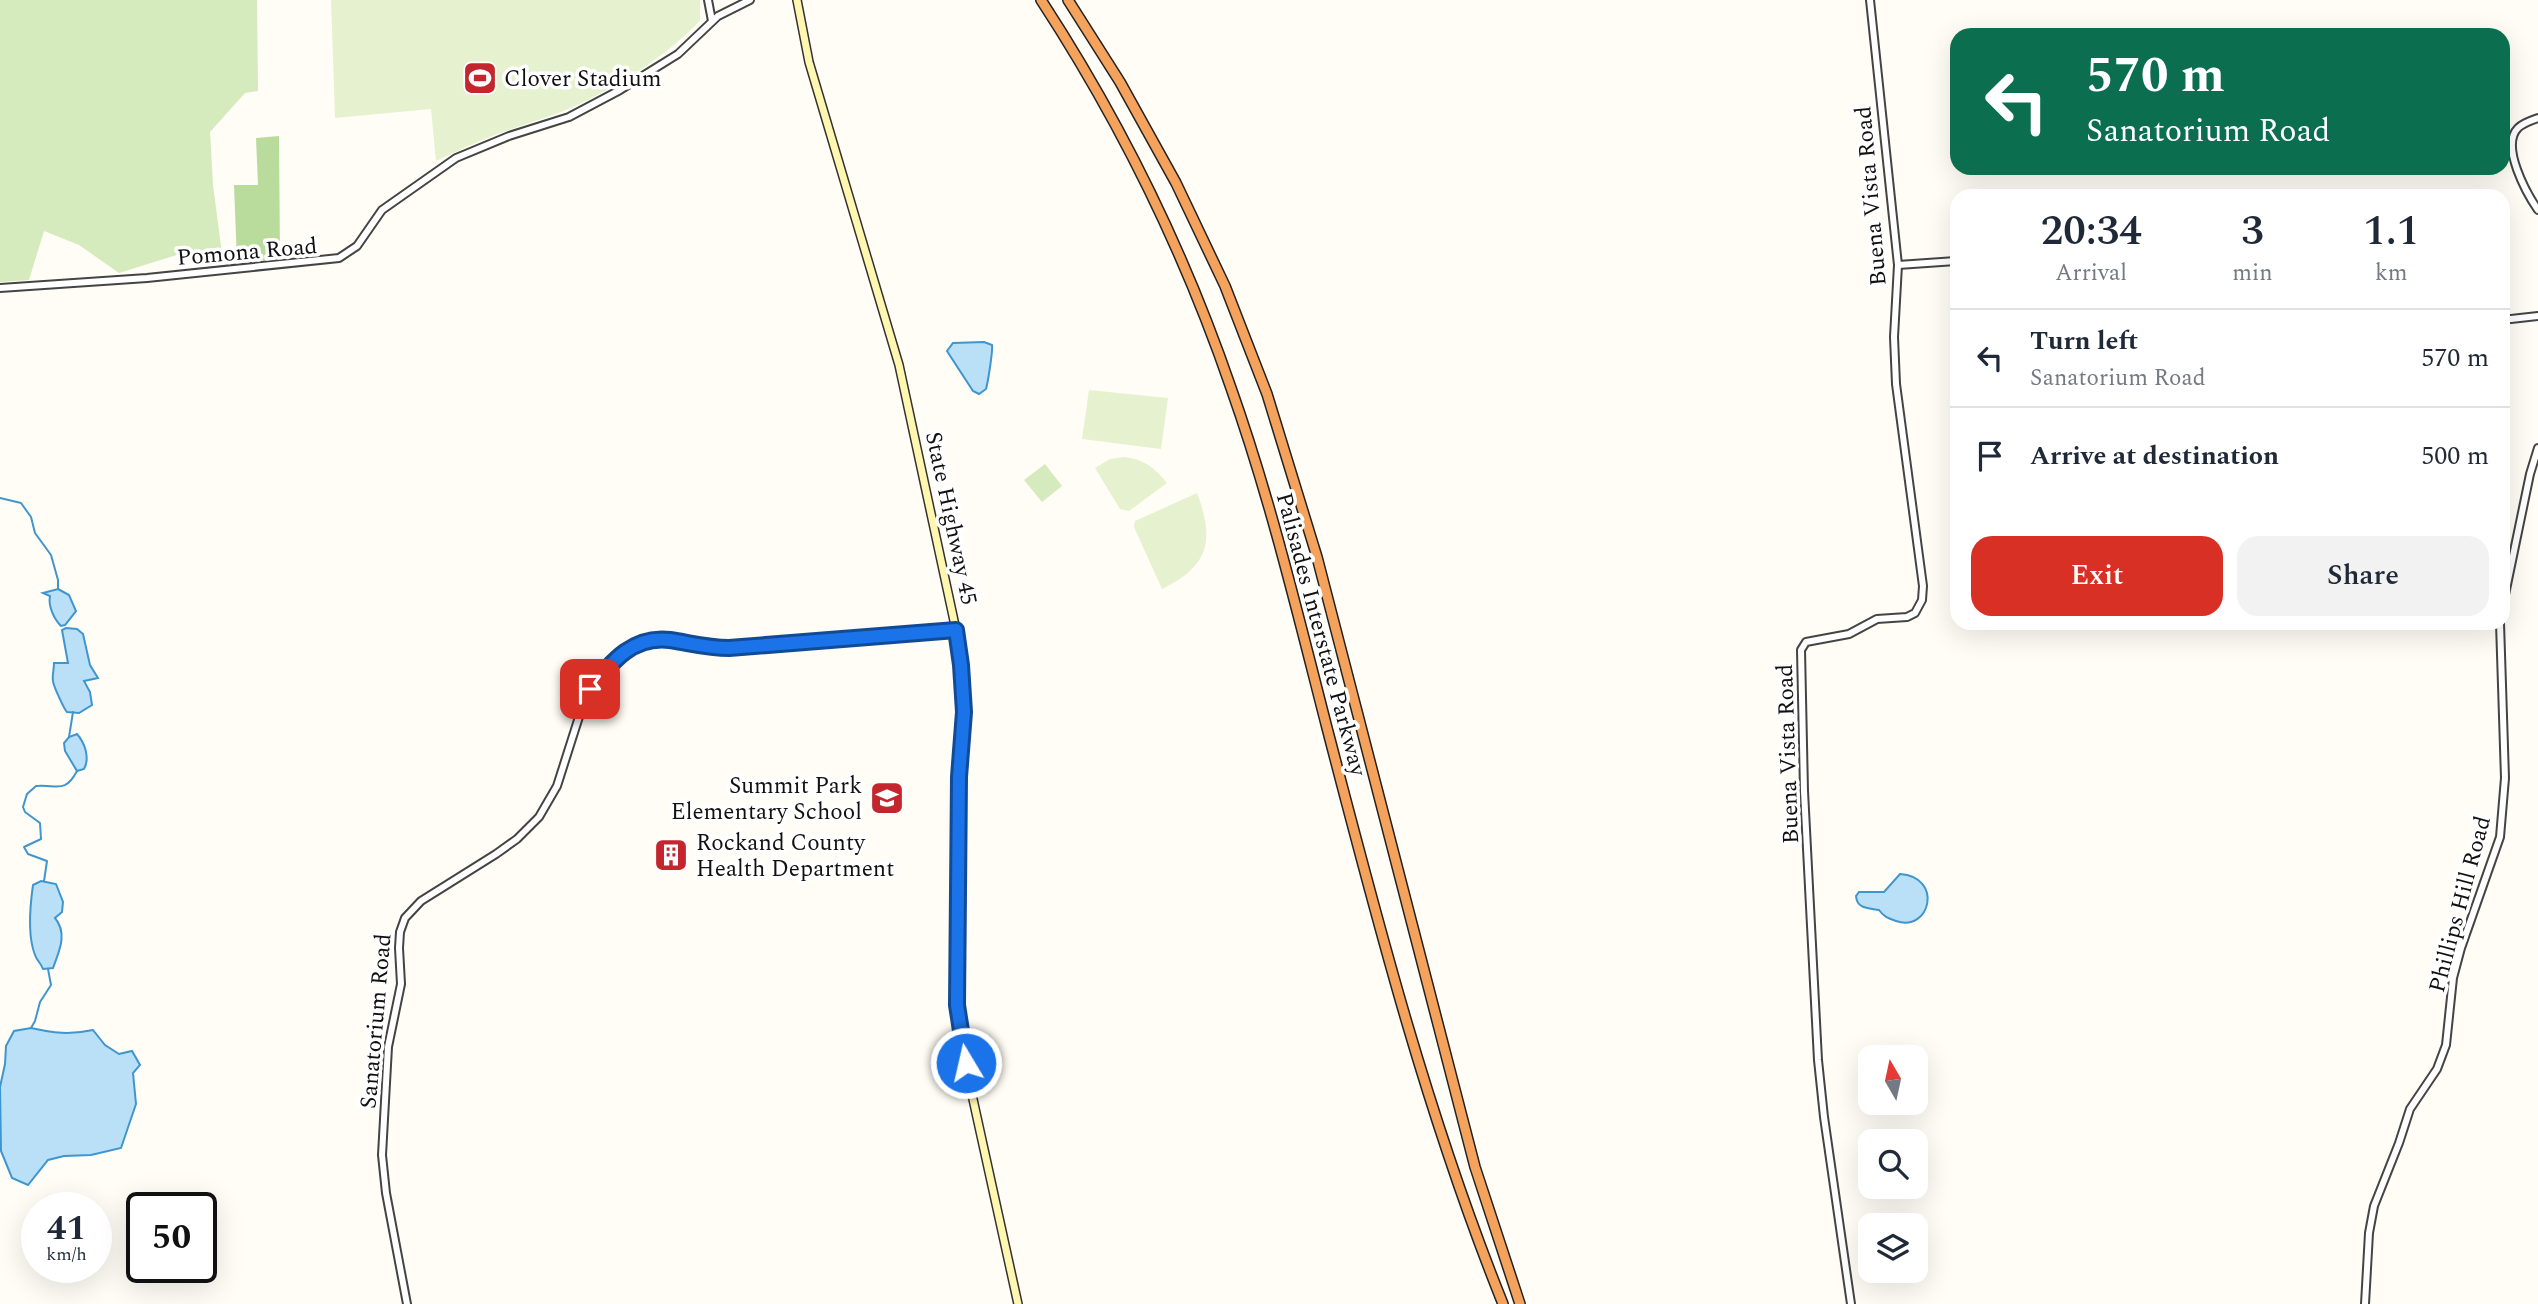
<!DOCTYPE html>
<html lang="en">
<head>
<meta charset="utf-8">
<style>
	:root { --surface:#fff; --page:#f2f2f3; --text:#1f2937; --muted:#747a83; --line:#e0e1e3; --accent:#d93025 }
	body { margin:0; font-family:Spectral,serif; background:var(--page); color:var(--text); height:100vh; display:flex; flex-direction:column; font-size:26px; white-space:nowrap }
	* { box-sizing:border-box; margin:0 }
	p { font-size:23px; color:var(--muted) }
	.icon { flex:none; width:38px; height:38px; fill:none; stroke:currentColor; stroke-width:2; stroke-linecap:round; stroke-linejoin:round }
	.map { position:relative; flex:1; overflow:hidden }
	.details { position:absolute; left:1950px; top:189px; width:560px; height:441px; display:flex; flex-direction:column; background:var(--surface); border-radius:21px; box-shadow:0 7px 28px #0002 }
	.details>* { flex:none }
	.banner { position:absolute; left:1950px; top:28px; width:560px; height:147px; border-radius:21px; box-shadow:0 7px 28px #0002; background:#0b6e4f; color:#fff; overflow:hidden }
	.needle { width:46px; rotate:351deg }
	.fabs { position:absolute; left:1858px; top:1045px; display:grid; gap:14px }
	.fabs a { display:grid; place-items:center; width:70px; height:70px; border-radius:14px; background:var(--surface); box-shadow:0 7px 28px #0002; font-size:35px }
	.speed { position:absolute; left:21px; top:1192px; display:flex; gap:14px; font-size:35px; font-weight:700; text-align:center }
	.speed>* { display:grid; place-content:center; width:91px; height:91px; border-radius:50%; background:var(--surface); box-shadow:0 7px 28px #0002; line-height:1 }
	.speed small { font-size:18px; font-weight:400 }
	.speed .limit { border:4px solid #111; border-radius:10px; background:#fff; color:#111 }
	.pin { position:absolute; display:grid; place-items:center; width:60px; height:60px; color:#fff; margin:-30px; border-radius:14px; box-shadow:0 4px 10px #0006 }
	.me { position:absolute; width:77px; margin:-38px; rotate:351deg; stroke-linejoin:round; filter:drop-shadow(0 0 5px #0008) }
	.turn { display:flex; align-items:center; gap:24px; height:147px; padding:0 21px; font-size:32px }
	.turn .icon { width:91px; height:91px; stroke-width:2.5 }
	.turn b { display:block; font-size:49px; line-height:60px }
	.eta { display:flex; justify-content:space-evenly; align-items:center; height:119px; text-align:center }
	.eta b { font-size:42px; font-weight:600; line-height:49px }
	.button { display:flex; gap:14px; margin-top:auto; padding:14px 21px }
	.button a { flex:1; height:80px; border-radius:21px; background:var(--accent); color:#fff; font-size:28px; font-weight:600; line-height:80px; text-align:center }
	.button a+a { background:var(--page); color:var(--text) }
	ul { padding:0; list-style:none }
	li { display:flex; align-items:center; gap:21px; height:98px; padding:0 21px; border-top:2px solid var(--line) }
	li div { flex:1 }
	li b { display:block; font-size:26px }
	li em { font-style:normal }
	.map>svg:first-child { display:block }
	.green { fill:#d5ebbd }
	.forest { fill:#b9dc9c }
	.pitch { fill:#e6f2cf }
	.water { fill:#b9e0f7; stroke:#3f96cf; stroke-width:2 }
	.lines { fill:none; stroke-linecap:round; stroke-linejoin:round }
	.stream { stroke:#3f96cf; stroke-width:2 }
	.tertiary-casing { stroke:#444; stroke-width:10 }
	.secondary-casing { stroke:#333; stroke-width:10 }
	.motorway-casing { stroke:#222; stroke-width:12 }
	.tertiary { stroke:#fff; stroke-width:6 }
	.secondary { stroke:#fff6b0; stroke-width:7 }
	.motorway { stroke:#f5a25d; stroke-width:9 }
	.route-casing { stroke:#114b97; stroke-width:18 }
	.route { stroke:#1a73e8; stroke-width:12 }
	.labels { text-anchor:middle; stroke-width:7; stroke-linejoin:round; paint-order:stroke }
	.poi-label { font-size:23px; fill:#111; stroke:#fff; text-anchor:start }
	.street-label { font-size:23px; fill:#111; stroke:#fff }
</style>
</head>
<body>
<div class="map">
<svg width="2538" height="1304" viewBox="0 0 2538 1304">
	<rect width="100%" height="100%" fill="#fffdf5"/>
	<g class="green">
		<path d="M 0,0 L 257,0 L 258,91 L 245,93 L 210,132 L 213,185 L 222,254 L 183,253 L 119,273 L 79,245 L 44,231 L 29,280 L 0,282 Z"/>
		<path d="M 1045,464 L 1062,486 L 1042,502 L 1024,480 Z"/>
	</g>
	<path class="forest" d="M 279,136 L 280,259 L 237,262 L 234,185 L 258,185 L 256,138 Z"/>
	<g class="pitch">
		<path d="M 331,0 L 700,0 L 700,21 C 663,59 614,89 566,110 C 544,119 522,125 500,133 C 478,141 457,151 436,161 L 431,109 L 335,118 Z"/>
		<path d="M 1089,390 L 1168,398 L 1161,449 L 1082,439 Z"/>
		<path d="M 1124,457 C 1144,459 1155,468 1167,483 L 1129,511 L 1120,509 L 1095,468 L 1110,459 Z"/>
		<path d="M 1197,493 C 1215,541 1209,566 1162,589 L 1134,527 L 1135,521 Z"/>
	</g>
	<g class="water">
		<path d="M 984,342 L 992,345 C 993,350 988,382 986,389 L 979,394 L 973,391 L 947,351 L 953,343 Z"/>
		<path d="M 58,589 L 69,595 L 76,611 L 65,625 L 61,626 C 54,619 48,606 50,596 L 43,593 Z"/>
		<path d="M 66,628 L 77,629 L 83,634 L 90,665 L 98,678 L 84,681 L 90,692 L 92,705 L 79,713 L 67,712 C 64,709 53,685 53,681 C 52,676 54,669 54,663 L 68,663 L 62,630 Z"/>
		<path d="M 77,734 C 85,743 90,758 84,769 L 77,771 L 65,751 L 64,743 L 69,737 Z"/>
		<path d="M 1900,874 C 1944,877 1930,933 1896,921 C 1888,918 1884,917 1879,910 C 1868,908 1857,909 1856,896 L 1859,892 L 1884,892 Z"/>
		<path d="M 41,881 L 56,884 L 63,902 L 62,912 L 55,918 C 68,934 59,951 53,968 L 43,969 C 41,963 37,961 35,955 C 27,935 30,906 33,885 Z"/>
		<path d="M 31,1028 C 53,1033 70,1035 93,1030 L 105,1045 L 119,1054 L 132,1051 L 140,1065 L 133,1073 L 136,1104 L 121,1148 L 91,1155 L 64,1156 L 48,1160 L 28,1185 L 12,1178 L 1,1151 L 0,1087 L 5,1064 L 6,1046 L 14,1031 Z"/>
	</g>
	<g class="lines">
		<g class="stream">
			<path d="M 0,498 L 21,503 L 31,517 L 35,533 L 51,555 L 58,580 L 58,589"/>
			<path d="M 69,737 L 73,712"/>
			<path d="M 44,881 L 47,861 L 28,854 L 24,847 L 41,839 L 40,823 L 25,812 L 23,807 L 27,794 L 36,786 C 57,784 65,794 77,771"/>
			<path d="M 31,1028 L 35,1021 L 40,1002 L 51,985 L 48,969"/>
		</g>
		<g class="tertiary-casing">
			<g id="tertiary">
				<path d="M 708,0 L 712,21"/>
				<path d="M 2538,118 C 2532,120 2523,123 2518,128 C 2500,146 2527,194 2538,210"/>
				<path d="M 1898,265 L 1956,261"/>
				<path d="M 0,288 L 147,278 L 339,258 L 357,246 L 382,210 L 456,158 L 509,136 L 569,117 L 620,90 L 678,54 L 718,16 L 750,0"/>
				<path d="M 2502,320 L 2538,316"/>
				<path d="M 2502,609 L 2530,474 L 2538,448"/>
				<path d="M 407,1304 L 386,1193 L 382,1155 L 388,1047 L 401,984 L 399,948 L 400,932 L 405,918 L 421,901 L 496,854 L 517,839 L 539,817 L 557,786 L 585,698 L 617,657 L 638,644 L 649,640 L 669,640 L 713,648 L 729,648 L 956,630"/>
				<path d="M 1851,1304 L 1824,1117 L 1818,1060 L 1804,791 L 1801,650 L 1806,642 L 1849,634 L 1877,619 L 1907,617 L 1915,613 L 1922,600 L 1923,586 L 1896,384 L 1894,337 L 1898,265 L 1870,0"/>
				<path d="M 2365,1304 L 2369,1233 L 2374,1206 L 2399,1143 L 2410,1109 L 2437,1069 L 2446,1045 L 2453,978 L 2461,948 L 2500,837 L 2505,778 L 2500,623"/>
			</g>
		</g>
		<g class="secondary-casing">
			<path id="secondary" d="M 797,0 L 809,62 L 899,365 L 956,630 L 961,665 L 964,712 L 959,777 L 957,1005 L 969,1081 L 1018,1304"/>
		</g>
		<g class="motorway-casing">
			<g id="motorway">
				<path d="M 1041,0 C 1120,121 1184,251 1231,388 C 1270,498 1297,611 1326,724 C 1377,920 1427,1115 1503,1304"/>
				<path d="M 1068,0 L 1120,82 L 1176,183 L 1225,286 L 1267,394 L 1317,557 L 1475,1167 L 1520,1304"/>
			</g>
		</g>
		<use href="#tertiary" class="tertiary"/>
		<use href="#secondary" class="secondary"/>
		<use href="#motorway" class="motorway"/>
	</g>
	<g class="lines">
		<g class="route-casing">
			<path id="route" d="M 590,689 C 611,663 632,635 670,640 C 690,643 708,648 729,648 L 956,630 L 961,665 L 964,712 L 959,777 L 957,1005 L 966,1063"/>
		</g>
		<use href="#route" class="route"/>
	</g>
	<defs>
		<g id="stadium-square" transform="scale(1.75)"><rect x="-9" y="-9" width="18" height="18" rx="4" fill="#c4262e" stroke="#fff"/><path d="M0-5a6.5 5 0 1 0 0 10a6.5 5 0 1 0 0-10ZM-3.5-1.8h7v3.6h-7Z" fill="#fff"/></g>
		<g id="school-square" transform="scale(1.75)"><rect x="-9" y="-9" width="18" height="18" rx="4" fill="#c4262e" stroke="#fff"/><path d="M0-5L7-2L0 1L-7-2ZM-4 1L0 2.5L4 1V4Q0 6-4 4Z" fill="#fff"/></g>
		<g id="building-square" transform="scale(1.75)"><rect x="-9" y="-9" width="18" height="18" rx="4" fill="#c4262e" stroke="#fff"/><path d="M-4-6H4V6H1V3H-1V6H-4ZM-2.5-4.3h1.7v1.8h-1.7ZM.8-4.3h1.7v1.8H.8ZM-2.5-1h1.7V.8h-1.7ZM.8-1h1.7V.8H.8Z" fill="#fff"/></g>
	</defs>
	<g fill-rule="evenodd">
		<use href="#stadium-square" x="480" y="78"/>
		<use href="#school-square" x="887" y="798"/>
		<use href="#building-square" x="671" y="855"/>
	</g>
	<g class="labels">
		<g class="poi-label">
			<text x="504" y="86">Clover Stadium</text>
			<text x="862" y="793" text-anchor="end">Summit Park<tspan x="862" dy="26">Elementary School</tspan></text>
			<text x="696" y="850">Rockand County<tspan x="696" dy="26">Health Department</tspan></text>
		</g>
		<g class="street-label">
			<text transform="translate(1870 196) rotate(-95)" y="8">Buena Vista Road</text>
			<text transform="translate(247 251) rotate(-5)" y="8">Pomona Road</text>
			<text transform="translate(952 518) rotate(78)" y="8">State Highway 45</text>
			<text transform="translate(1322 634) rotate(75)" y="8">Palisades Interstate Parkway</text>
			<text transform="translate(1787 754) rotate(-92)" y="8">Buena Vista Road</text>
			<text transform="translate(2459 904) rotate(-75)" y="8">Phillips Hill Road</text>
			<text transform="translate(375 1021) rotate(-85)" y="8">Sanatorium Road</text>
		</g>
	</g>
</svg>
<div class="fabs">
<a><svg class="needle" viewBox="-14 -14 28 28"><path d="M0-13l5 13h-10z" fill="#e53935"/><path d="M0 13l5-13h-10z" fill="#747a83"/></svg></a>
<a><svg class="icon" aria-label="search" viewBox="0 0 24 24"><circle cx="10" cy="10" r="6"/><path d="M15 15l6 6"/></svg></a>
<a><svg class="icon" aria-label="layers" viewBox="0 0 24 24"><path d="M12 4l9 5-9 5-9-5zM3 14l9 5 9-5"/></svg></a>
</div>
<div class="speed"><div>41<small>km/h</small></div><div class="limit">50</div></div>
<div class="pin" style="left:590px;top:689px;background:#d93025"><svg class="icon" aria-label="arrive" viewBox="0 0 24 24"><path d="M6 21V4h12l-3 4 3 4H6"/></svg></div>
<svg class="me" style="left:966px;top:1063px" viewBox="-20 -20 40 40"><circle r="17" fill="#1a73e8" stroke="#fff" stroke-width="3"/><path d="M0-11L8 9 0 5-8 9z" fill="#fff"/></svg>
<div class="banner">
<div class="turn"><svg class="icon" aria-label="left" viewBox="0 0 24 24"><path d="M17 20v-9H6M10 6l-5 5 5 5"/></svg><div><b>570 m</b>Sanatorium Road</div></div>
</div>
<section class="details">
<div class="eta">
<div><b>20:34</b><p>Arrival</p></div>
<div><b>3</b><p>min</p></div>
<div><b>1.1</b><p>km</p></div>
</div>
<ul>
<li><svg class="icon" aria-label="left" viewBox="0 0 24 24"><path d="M17 20v-9H6M10 6l-5 5 5 5"/></svg><div><b>Turn left</b><p>Sanatorium Road</p></div><em>570 m</em></li>
<li><svg class="icon" aria-label="arrive" viewBox="0 0 24 24"><path d="M6 21V4h12l-3 4 3 4H6"/></svg><div><b>Arrive at destination</b></div><em>500 m</em></li>
</ul>
<div class="button"><a>Exit</a><a>Share</a></div>
</section>
</div>
</body>
</html>
